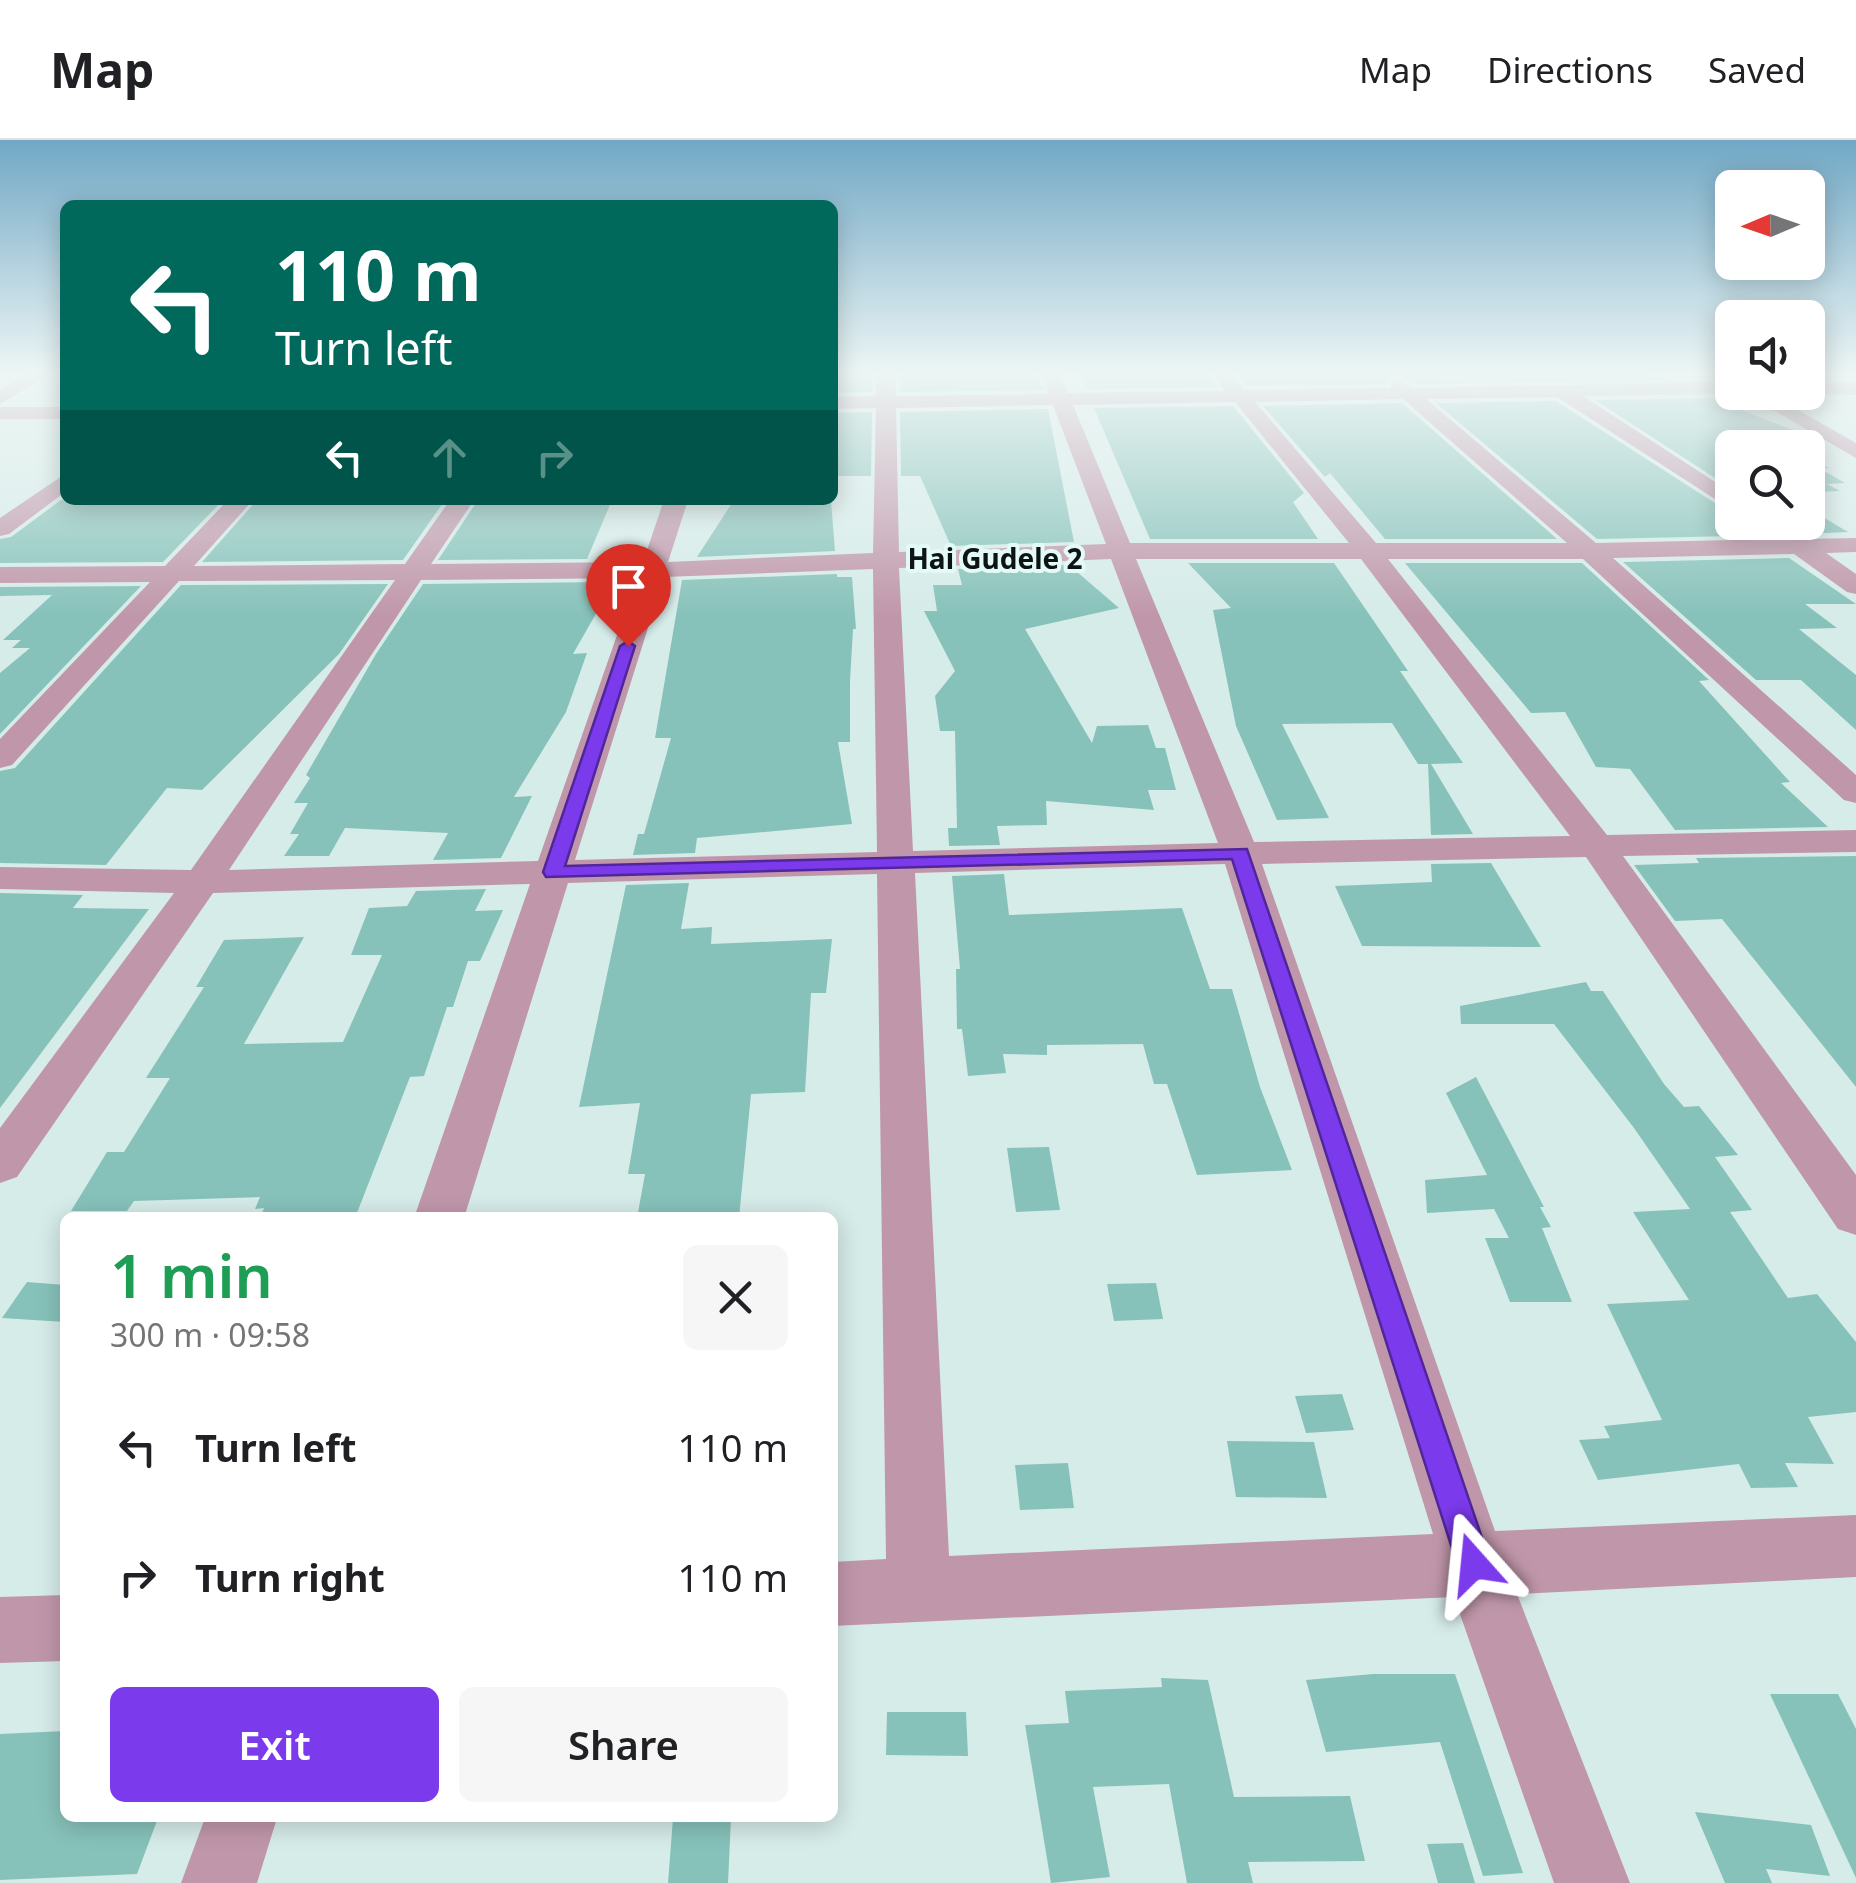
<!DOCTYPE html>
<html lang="en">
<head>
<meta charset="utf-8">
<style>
	:root { --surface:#fff; --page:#f6f6f6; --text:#202124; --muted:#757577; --line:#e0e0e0; --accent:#7c3aed }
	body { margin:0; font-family:"Noto Sans",sans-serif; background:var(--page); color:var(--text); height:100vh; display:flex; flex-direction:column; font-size:38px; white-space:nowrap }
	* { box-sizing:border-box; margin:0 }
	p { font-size:32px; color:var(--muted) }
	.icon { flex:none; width:55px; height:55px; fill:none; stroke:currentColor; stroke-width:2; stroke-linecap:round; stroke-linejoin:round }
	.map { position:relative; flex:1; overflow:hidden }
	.panel { position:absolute; left:60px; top:1072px; width:778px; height:610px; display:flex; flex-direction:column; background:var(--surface); border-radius:15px; box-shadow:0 5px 25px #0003 }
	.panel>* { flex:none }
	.banner { position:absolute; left:60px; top:60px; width:778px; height:305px; border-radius:15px; box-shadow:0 5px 25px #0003; background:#00695c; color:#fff; overflow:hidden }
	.needle { width:65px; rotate:268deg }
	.controls { position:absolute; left:1715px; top:30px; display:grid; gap:20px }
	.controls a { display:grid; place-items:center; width:110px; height:110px; border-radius:15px; background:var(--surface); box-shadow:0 5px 25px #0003; font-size:50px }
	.pin { position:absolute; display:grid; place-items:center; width:85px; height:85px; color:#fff; margin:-102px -42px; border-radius:50% 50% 50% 0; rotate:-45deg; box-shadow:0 0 10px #0007 }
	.pin .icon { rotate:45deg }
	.me { position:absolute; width:110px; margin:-55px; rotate:342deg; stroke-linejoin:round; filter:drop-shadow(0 0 8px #0008) }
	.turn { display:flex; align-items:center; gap:35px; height:210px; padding:0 50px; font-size:45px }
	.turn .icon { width:130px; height:130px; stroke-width:2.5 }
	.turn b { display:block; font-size:70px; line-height:85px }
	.lanes { display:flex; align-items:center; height:95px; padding:0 50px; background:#0003; justify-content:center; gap:50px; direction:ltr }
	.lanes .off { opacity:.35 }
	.round { display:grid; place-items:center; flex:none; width:105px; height:105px; border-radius:15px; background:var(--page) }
	.headline { display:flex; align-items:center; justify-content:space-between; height:170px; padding:0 50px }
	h1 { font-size:60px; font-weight:600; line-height:75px; color:#1e9e55 }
	.button { display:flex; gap:20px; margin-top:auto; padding:20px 50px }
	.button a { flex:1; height:115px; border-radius:15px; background:var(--accent); color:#fff; font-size:40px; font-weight:600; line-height:115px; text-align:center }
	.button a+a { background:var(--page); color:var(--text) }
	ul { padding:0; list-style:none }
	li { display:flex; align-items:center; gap:30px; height:130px; padding:0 50px }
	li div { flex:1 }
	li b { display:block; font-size:38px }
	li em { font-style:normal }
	header { display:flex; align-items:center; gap:60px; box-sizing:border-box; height:140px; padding:0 50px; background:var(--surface); border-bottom:2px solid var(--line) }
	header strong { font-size:48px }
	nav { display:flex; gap:55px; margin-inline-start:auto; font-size:35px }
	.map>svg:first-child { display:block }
	.building { fill:#87c2ba }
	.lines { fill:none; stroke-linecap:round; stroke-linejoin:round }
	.minor { fill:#c097aa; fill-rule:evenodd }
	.route { fill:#7c3aed; stroke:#51269a; stroke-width:2.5 }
	.labels { text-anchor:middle; stroke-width:8; stroke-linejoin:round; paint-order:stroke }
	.far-neighbourhood-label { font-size:28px; font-weight:bold; fill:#0d1514; stroke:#e3faf6 }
</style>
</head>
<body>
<header>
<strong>Map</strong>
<nav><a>Map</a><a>Directions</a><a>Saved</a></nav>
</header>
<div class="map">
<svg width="1856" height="1743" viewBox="0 0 1856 1743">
	<rect width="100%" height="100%" fill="#d6ece9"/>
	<g class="building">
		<path d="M 964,232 L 1038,232 L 1044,250 L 900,252 L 899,233 Z"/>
		<path d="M 1079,232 L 1207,232 L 1218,247 L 1086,249 Z"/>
		<path d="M 1235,232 L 1649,233 L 1665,240 L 1413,244 L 1397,235 L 1388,239 L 1387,244 L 1247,246 Z"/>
		<path d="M 845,234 L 873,234 L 872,252 L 832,253 L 832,235 Z"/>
		<path d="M 1711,258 L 1805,295 L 1776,296 L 1797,306 L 1732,308 L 1732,349 L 1595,260 Z"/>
		<path d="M 1556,261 L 1732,374 L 1732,382 L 1808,382 L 1808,368 L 1848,392 L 1803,394 L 1792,390 L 1779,395 L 1597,399 L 1436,263 Z"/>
		<path d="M 1402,263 L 1557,399 L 1385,399 L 1330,333 L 1325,337 L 1263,266 Z"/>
		<path d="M 1233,266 L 1304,353 L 1293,362 L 1318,399 L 1150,399 L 1094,268 Z"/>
		<path d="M 1048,269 L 1074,402 L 951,406 L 920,336 L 901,336 L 900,272 Z"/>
		<path d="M 872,272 L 871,336 L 832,336 L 832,273 Z"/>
		<path d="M 1808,317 L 1829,328 L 1819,328 L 1845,343 L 1827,344 L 1840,351 L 1809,352 L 1825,362 L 1808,363 Z"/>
		<path d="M 61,360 L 223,360 L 163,422 L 0,423 L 0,399 L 11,397 Z"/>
		<path d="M 257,360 L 445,360 L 403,420 L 202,422 Z"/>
		<path d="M 478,360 L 612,360 L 587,419 L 438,420 Z"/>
		<path d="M 831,361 L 835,411 L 697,417 L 732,363 Z"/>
		<path d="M 1789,418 L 1856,464 L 1805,464 L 1837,488 L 1799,489 L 1856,535 L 1856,590 L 1801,540 L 1756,540 L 1623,422 Z"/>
		<path d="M 1188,423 L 1334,423 L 1408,531 L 1400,531 L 1463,623 L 1431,624 L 1473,694 L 1431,695 L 1428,624 L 1418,624 L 1392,583 L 1282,584 L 1329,678 L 1277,680 L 1236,586 L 1213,470 L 1231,468 Z"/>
		<path d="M 1405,423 L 1582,423 L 1709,540 L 1699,541 L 1790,642 L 1781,643 L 1828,687 L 1675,690 L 1630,629 L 1596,627 L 1565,572 L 1531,573 Z"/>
		<path d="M 1069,425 L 1119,468 L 1025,489 L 1092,603 L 1097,586 L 1148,585 L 1156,608 L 1165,608 L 1176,650 L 1148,650 L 1154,670 L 1046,661 L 1047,685 L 997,686 L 1000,705 L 949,706 L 948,688 L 957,688 L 955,591 L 940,591 L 935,556 L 955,531 L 924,471 L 937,471 L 933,445 L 962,445 L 958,429 Z"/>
		<path d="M 837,434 L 837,437 L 852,437 L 856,489 L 853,489 L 850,541 L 850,602 L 838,602 L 852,684 L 697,698 L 695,713 L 633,715 L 638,694 L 644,694 L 671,598 L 655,598 L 682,440 Z"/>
		<path d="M 614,442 L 573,514 L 587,513 L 566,572 L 514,657 L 532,656 L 501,718 L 433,720 L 448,693 L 345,688 L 329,716 L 284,716 L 299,694 L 290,694 L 308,663 L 294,663 L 310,638 L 306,635 L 376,514 L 423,444 Z"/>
		<path d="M 388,444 L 339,514 L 202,650 L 167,648 L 106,725 L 0,723 L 0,631 L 15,628 L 181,445 Z"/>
		<path d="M 141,446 L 0,594 L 0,533 L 30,508 L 12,508 L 21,500 L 3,500 L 52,455 L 0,456 L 0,447 Z"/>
		<path d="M 1856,716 L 1856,947 L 1722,779 L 1675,781 L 1634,725 L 1699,723 L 1696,718 Z"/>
		<path d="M 1491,723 L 1541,807 L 1362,806 L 1335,746 L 1432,742 L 1431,724 Z"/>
		<path d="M 1004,734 L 1009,775 L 1182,768 L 1210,849 L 1232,849 L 1260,947 L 1292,1030 L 1197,1035 L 1167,944 L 1154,944 L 1143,904 L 1047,905 L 1047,915 L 1003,914 L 1006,933 L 968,936 L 962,889 L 957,889 L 956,829 L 960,829 L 952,736 Z"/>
		<path d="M 689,743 L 681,789 L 712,787 L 711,804 L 832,799 L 826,853 L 811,853 L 805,952 L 751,954 L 739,1078 L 637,1078 L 645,1034 L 628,1034 L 640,963 L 579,967 L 626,745 Z"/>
		<path d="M 486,749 L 475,771 L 503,770 L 480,821 L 468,821 L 453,867 L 447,867 L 424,936 L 410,937 L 355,1078 L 260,1078 L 264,1068 L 255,1069 L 260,1057 L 134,1061 L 127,1071 L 71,1071 L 107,1012 L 124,1012 L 170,938 L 146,938 L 204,847 L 196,847 L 224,800 L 304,797 L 244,904 L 343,902 L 382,815 L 351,815 L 369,768 L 407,766 L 416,751 Z"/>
		<path d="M 0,753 L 83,755 L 73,768 L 149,769 L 0,968 Z"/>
		<path d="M 1586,842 L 1591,851 L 1603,851 L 1664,944 L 1684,967 L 1699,966 L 1738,1015 L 1715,1017 L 1752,1070 L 1730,1072 L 1788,1158 L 1817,1154 L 1856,1202 L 1856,1272 L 1808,1277 L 1834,1324 L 1785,1323 L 1798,1347 L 1751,1348 L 1739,1324 L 1598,1340 L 1579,1300 L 1610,1298 L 1604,1286 L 1662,1280 L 1607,1164 L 1689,1160 L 1633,1072 L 1690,1069 L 1634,988 L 1554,884 L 1461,884 L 1460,866 Z"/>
		<path d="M 1476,937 L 1544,1067 L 1540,1067 L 1551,1087 L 1542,1088 L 1572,1162 L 1510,1162 L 1485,1098 L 1509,1098 L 1494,1069 L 1427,1073 L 1425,1040 L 1487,1035 L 1446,953 Z"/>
		<path d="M 1049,1007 L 1060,1070 L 1016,1072 L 1007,1008 Z"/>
		<path d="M 27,1142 L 65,1145 L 65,1182 L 2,1178 Z"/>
		<path d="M 1156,1143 L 1163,1179 L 1114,1181 L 1107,1144 Z"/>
		<path d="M 1342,1254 L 1354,1290 L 1306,1293 L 1295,1256 Z"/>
		<path d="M 1227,1301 L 1314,1302 L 1327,1358 L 1236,1357 Z"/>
		<path d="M 1068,1323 L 1074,1368 L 1020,1370 L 1015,1325 Z"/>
		<path d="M 1373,1534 L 1455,1534 L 1523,1733 L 1483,1736 L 1440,1602 L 1326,1612 L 1306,1540 Z"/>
		<path d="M 1161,1538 L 1208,1540 L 1234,1657 L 1350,1656 L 1365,1721 L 1248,1722 L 1253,1743 L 1187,1743 L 1169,1644 L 1093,1647 L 1110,1737 L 1051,1743 L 1025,1585 L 1069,1583 L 1065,1551 L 1162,1547 Z"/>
		<path d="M 1770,1554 L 1838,1554 L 1856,1589 L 1856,1738 Z"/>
		<path d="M 887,1572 L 966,1572 L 968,1616 L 886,1615 Z"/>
		<path d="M 65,1591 L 65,1678 L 158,1678 L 137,1734 L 0,1740 L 0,1594 Z"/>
		<path d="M 1695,1672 L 1811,1685 L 1830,1736 L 1766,1729 L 1772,1743 L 1725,1743 Z"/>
		<path d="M 673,1678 L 731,1678 L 728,1743 L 668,1743 Z"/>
		<path d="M 1463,1703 L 1475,1743 L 1438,1743 L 1427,1704 Z"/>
	</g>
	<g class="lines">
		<g class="minor">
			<path d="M 32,232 L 54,232 L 0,264 L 0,250 Z"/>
			<path d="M 877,232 L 895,232 L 896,256 L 1049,254 L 1041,232 L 1059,232 L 1068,253 L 1225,251 L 1211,232 L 1230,232 L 1245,250 L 1391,248 L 1391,241 L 1398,239 L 1412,248 L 1732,242 L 1732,252 L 1737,252 L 1732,254 L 1583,256 L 1732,353 L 1732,370 L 1557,257 L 1426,259 L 1596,403 L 1779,399 L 1791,393 L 1805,399 L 1856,398 L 1856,412 L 1826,413 L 1856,434 L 1856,454 L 1847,452 L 1794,414 L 1613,418 L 1856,635 L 1856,663 L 1844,660 L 1583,419 L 1388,419 L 1607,695 L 1856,690 L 1856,712 L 1623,716 L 1856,1035 L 1856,1095 L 1838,1089 L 1586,717 L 1262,724 L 1495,1391 L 1856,1375 L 1856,1437 L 1517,1454 L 1630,1743 L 1554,1743 L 1454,1457 L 832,1486 L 832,1422 L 886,1419 L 877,734 L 568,743 L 464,1078 L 414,1078 L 530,744 L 213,753 L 17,1037 L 0,1043 L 0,988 L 174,753 L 0,749 L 0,727 L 191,730 L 395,440 L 179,441 L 12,625 L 0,628 L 0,599 L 150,442 L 0,443 L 0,427 L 165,426 L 228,360 L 253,360 L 194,426 L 405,424 L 450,360 L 474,360 L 431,424 L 643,422 L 664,360 L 688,360 L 668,422 L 873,413 L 876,268 L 832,269 L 832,257 L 876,256 ZM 1403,259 L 1567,403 L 1376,403 L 1255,262 ZM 1235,262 L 1349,403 L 1130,403 L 1073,265 ZM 1053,265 L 1106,404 L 899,412 L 896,268 ZM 1111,419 L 1218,703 L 913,711 L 899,428 ZM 1136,419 L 1361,419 L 1570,696 L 1254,702 ZM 873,429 L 877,712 L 575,720 L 664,437 ZM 637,438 L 538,721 L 229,730 L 421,440 ZM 1225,724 L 1433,1394 L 949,1416 L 915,733 Z"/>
			<path d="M 1808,243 L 1856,243 L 1856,255 L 1801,253 L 1808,252 Z"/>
			<path d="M 1742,252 L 1766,252 L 1856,303 L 1856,318 Z"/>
			<rect x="0" y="267" width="65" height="12"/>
			<path d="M 65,334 L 65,352 L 9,394 L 0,396 L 0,378 Z"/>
			<path d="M 65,1455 L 65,1521 L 0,1523 L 0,1457 Z"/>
			<path d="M 205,1678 L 277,1678 L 257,1743 L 181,1743 Z"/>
		</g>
	</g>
	<linearGradient id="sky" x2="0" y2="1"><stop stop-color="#71a8c5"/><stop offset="0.49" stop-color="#edf6f5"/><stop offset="1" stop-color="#edf6f5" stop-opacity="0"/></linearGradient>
	<rect width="1856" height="476" fill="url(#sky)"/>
	<path class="route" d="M 628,501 L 635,506 L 565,726 L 1247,709 L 1491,1424 L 1486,1435 L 1474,1440 L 1462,1435 L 1457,1424 L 1232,719 L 546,737 L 543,732 L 620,506 Z"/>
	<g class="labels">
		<g class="far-neighbourhood-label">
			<text x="995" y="429">Hai Gudele 2</text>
		</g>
	</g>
</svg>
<div class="controls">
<a><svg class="needle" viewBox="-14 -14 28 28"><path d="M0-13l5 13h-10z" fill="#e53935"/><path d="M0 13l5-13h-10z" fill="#757577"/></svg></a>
<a><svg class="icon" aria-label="sound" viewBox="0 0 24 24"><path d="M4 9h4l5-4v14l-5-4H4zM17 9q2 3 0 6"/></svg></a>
<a><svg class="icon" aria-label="search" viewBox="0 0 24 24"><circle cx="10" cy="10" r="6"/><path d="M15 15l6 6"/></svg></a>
</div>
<div class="pin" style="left:628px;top:506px;background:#d93025"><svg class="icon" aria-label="arrive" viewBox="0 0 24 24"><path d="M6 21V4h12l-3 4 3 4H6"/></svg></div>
<svg class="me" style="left:1474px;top:1424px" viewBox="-20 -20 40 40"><path d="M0-17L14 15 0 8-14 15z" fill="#7c3aed" stroke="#fff" stroke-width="4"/></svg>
<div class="banner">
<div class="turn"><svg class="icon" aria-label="left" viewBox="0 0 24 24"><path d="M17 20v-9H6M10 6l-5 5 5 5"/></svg><div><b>110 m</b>Turn left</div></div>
<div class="lanes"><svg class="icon" aria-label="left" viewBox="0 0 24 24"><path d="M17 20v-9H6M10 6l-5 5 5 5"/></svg><svg class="icon off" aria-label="ahead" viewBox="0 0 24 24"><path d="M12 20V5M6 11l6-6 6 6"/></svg><svg class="icon off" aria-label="right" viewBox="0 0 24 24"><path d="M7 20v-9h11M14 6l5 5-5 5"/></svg></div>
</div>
<section class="panel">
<div class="headline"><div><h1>1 min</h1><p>300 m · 09:58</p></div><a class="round"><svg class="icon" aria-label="close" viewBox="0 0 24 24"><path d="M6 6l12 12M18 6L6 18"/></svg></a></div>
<ul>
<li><svg class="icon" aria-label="left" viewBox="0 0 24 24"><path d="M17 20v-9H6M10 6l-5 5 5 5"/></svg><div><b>Turn left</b></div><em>110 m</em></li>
<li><svg class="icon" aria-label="right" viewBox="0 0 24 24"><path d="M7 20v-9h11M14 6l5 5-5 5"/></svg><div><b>Turn right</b></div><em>110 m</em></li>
</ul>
<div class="button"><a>Exit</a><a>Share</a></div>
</section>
</div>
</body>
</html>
